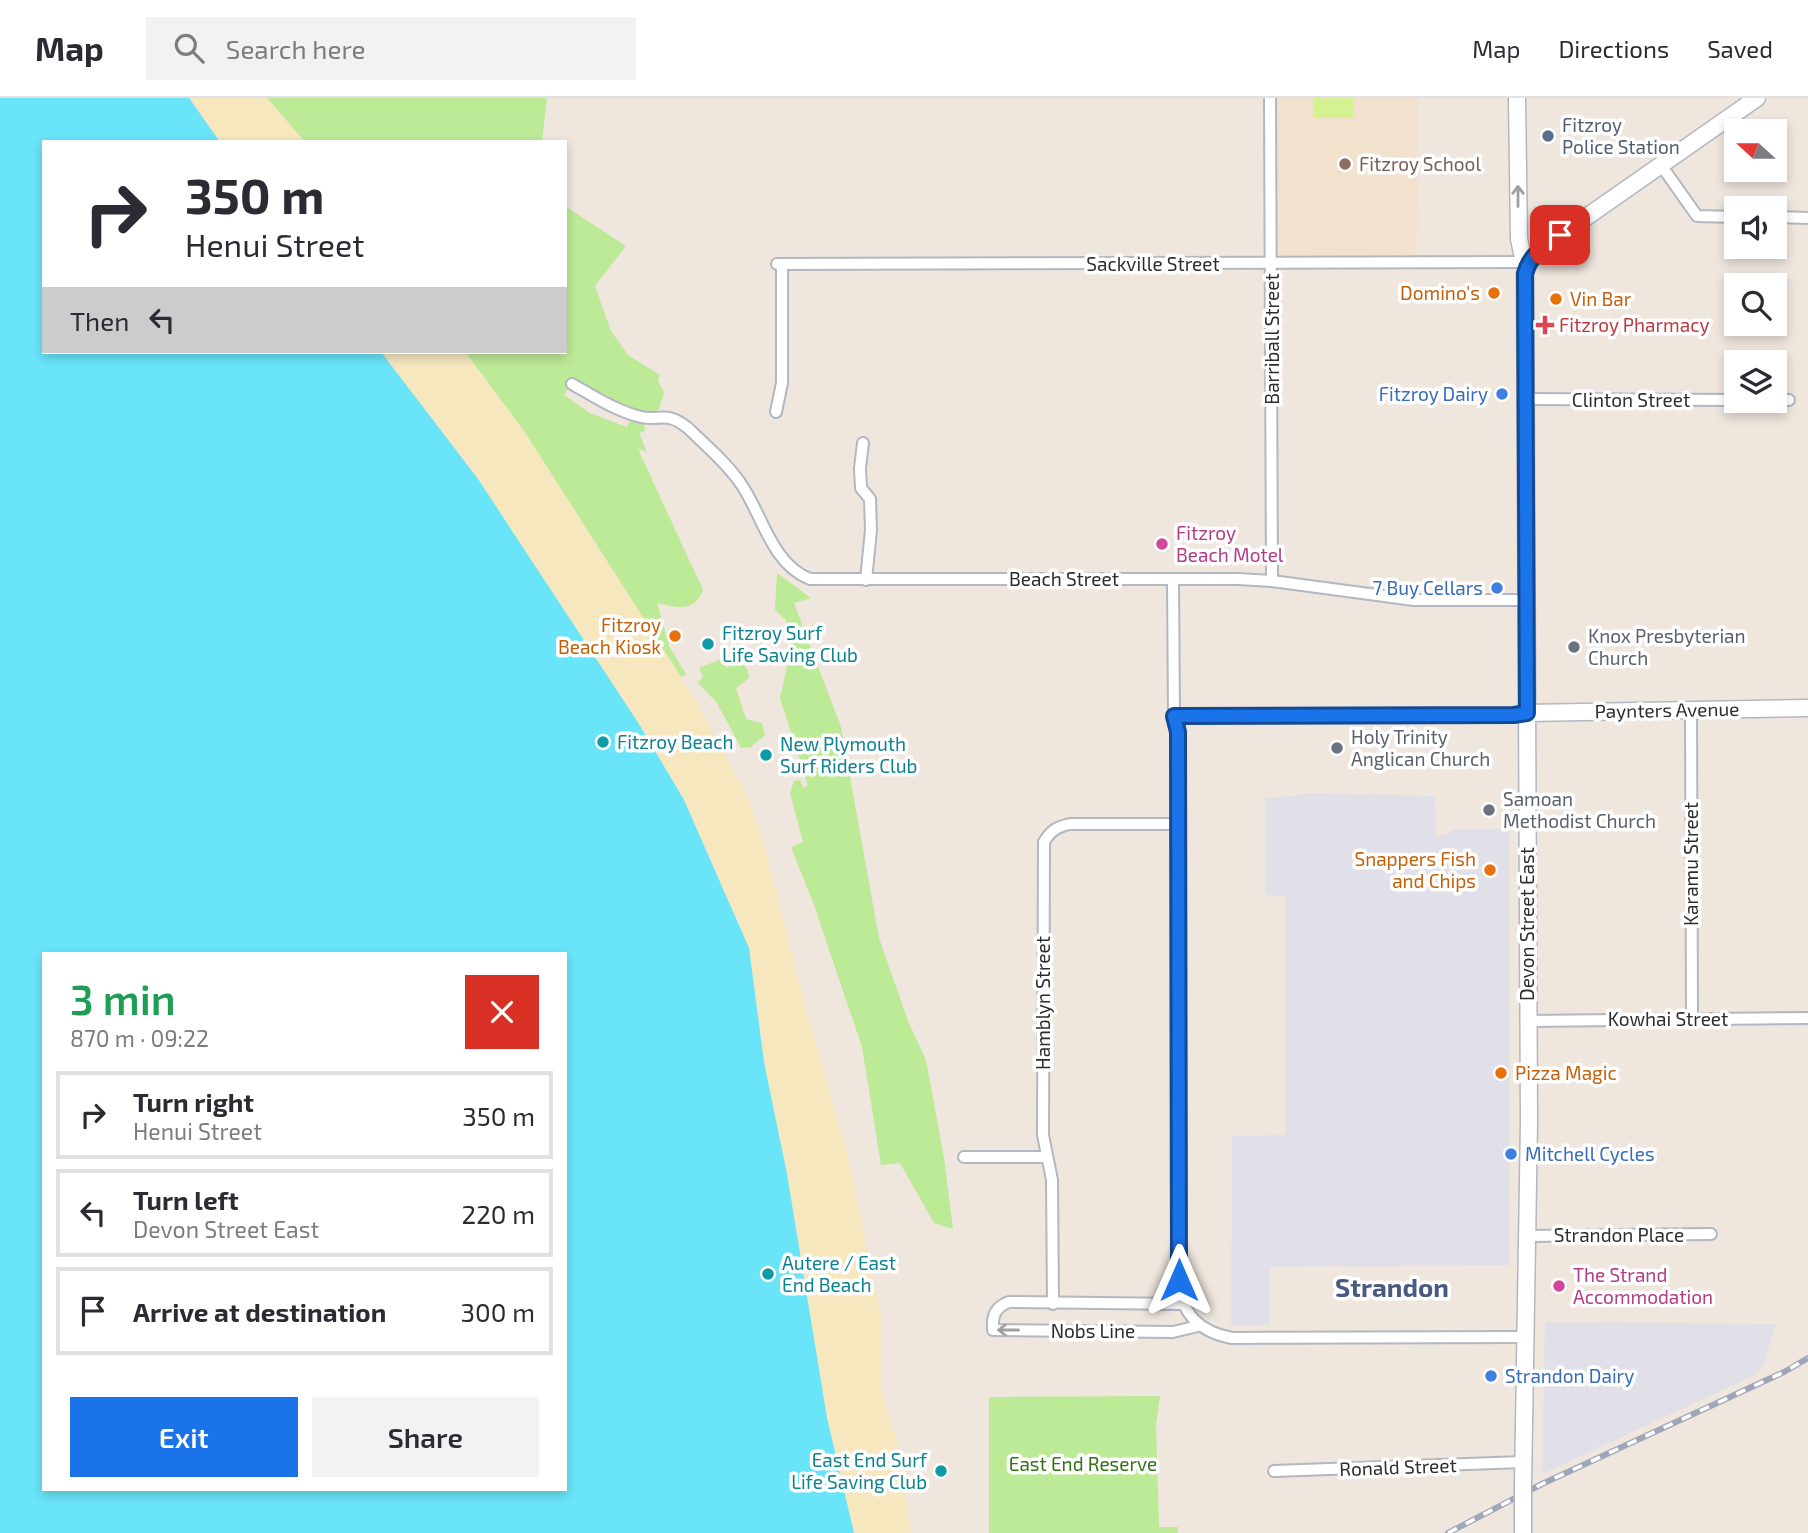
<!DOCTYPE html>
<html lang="en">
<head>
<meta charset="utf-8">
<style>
	:root { --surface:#fff; --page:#f2f2f3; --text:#2b2b33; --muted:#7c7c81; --line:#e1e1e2; --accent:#1a73e8 }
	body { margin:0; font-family:"Exo 2",sans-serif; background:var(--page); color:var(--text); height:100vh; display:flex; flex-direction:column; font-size:26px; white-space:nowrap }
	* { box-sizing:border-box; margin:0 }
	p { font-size:23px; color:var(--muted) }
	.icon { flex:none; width:38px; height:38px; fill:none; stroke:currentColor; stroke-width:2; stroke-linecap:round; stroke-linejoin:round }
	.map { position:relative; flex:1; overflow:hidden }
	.drawer { position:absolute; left:42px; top:854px; width:525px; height:539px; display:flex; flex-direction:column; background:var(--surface); border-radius:0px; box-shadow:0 4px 10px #0003 }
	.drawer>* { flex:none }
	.top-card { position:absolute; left:42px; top:42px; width:525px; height:214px; border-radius:0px; box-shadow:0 4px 10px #0003; background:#fff; color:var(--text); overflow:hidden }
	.needle { width:46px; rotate:291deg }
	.controls { position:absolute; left:1724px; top:21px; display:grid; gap:14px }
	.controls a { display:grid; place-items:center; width:63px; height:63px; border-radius:0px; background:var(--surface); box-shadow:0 4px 10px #0003; font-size:35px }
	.pin { position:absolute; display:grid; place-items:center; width:60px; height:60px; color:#fff; margin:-30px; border-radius:14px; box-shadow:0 4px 10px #0006 }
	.me { position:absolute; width:77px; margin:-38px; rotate:0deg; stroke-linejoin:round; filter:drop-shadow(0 0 5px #0008) }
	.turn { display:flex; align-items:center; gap:24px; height:147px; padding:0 28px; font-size:32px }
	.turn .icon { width:91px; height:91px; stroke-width:2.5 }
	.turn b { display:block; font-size:49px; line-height:60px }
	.then { display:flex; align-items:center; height:66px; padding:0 28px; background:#0003; gap:14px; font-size:26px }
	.round { display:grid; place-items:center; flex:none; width:74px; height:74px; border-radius:0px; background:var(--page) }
	.head { display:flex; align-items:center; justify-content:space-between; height:119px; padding:0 28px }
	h1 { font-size:42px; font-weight:600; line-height:52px; color:#1e9e55 }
	.cta { display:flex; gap:14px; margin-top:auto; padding:14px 28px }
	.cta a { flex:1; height:80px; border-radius:0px; background:var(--accent); color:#fff; font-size:28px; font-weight:600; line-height:80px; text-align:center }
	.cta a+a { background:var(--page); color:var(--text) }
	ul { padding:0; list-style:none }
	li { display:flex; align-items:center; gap:21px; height:88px; margin:0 14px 10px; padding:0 14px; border:4px solid var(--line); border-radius:0px }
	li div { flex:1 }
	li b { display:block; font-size:26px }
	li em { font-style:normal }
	header { display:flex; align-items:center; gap:42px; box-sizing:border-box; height:98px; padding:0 35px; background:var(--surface); border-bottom:2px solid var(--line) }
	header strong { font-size:33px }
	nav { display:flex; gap:38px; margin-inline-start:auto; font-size:24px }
	.search { width:490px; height:63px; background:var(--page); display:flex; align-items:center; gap:18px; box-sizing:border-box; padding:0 24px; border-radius:0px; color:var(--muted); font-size:26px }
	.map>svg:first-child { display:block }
	.industrial { fill:#e1dfe8 }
	.education { fill:#f2e2cd }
	.green { fill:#bdea97 }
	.sand { fill:#f6e7bf }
	.pitch { fill:#d4f292 }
	.water { fill:#69e4f9; fill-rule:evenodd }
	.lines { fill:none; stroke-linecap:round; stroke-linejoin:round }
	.street-casing { stroke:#b2b7c1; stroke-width:14 }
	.secondary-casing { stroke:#b2b7c1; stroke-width:19 }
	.street { stroke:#fff; stroke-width:10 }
	.secondary { stroke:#fff; stroke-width:16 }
	.rail-casing { stroke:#a0a6b9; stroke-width:6 }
	.rail { stroke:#fff; stroke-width:3.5; stroke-dasharray:10; stroke-linecap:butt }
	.secondary-bridge-casing { stroke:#b2b7c1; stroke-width:19; stroke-linecap:butt }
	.secondary-bridge { stroke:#fff; stroke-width:16 }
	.oneway { stroke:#a0a0a0 }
	.route-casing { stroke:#114b97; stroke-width:18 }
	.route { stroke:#1a73e8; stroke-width:12 }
	.service-dot { fill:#5c6f8a; stroke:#fff; stroke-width:2.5 }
	.education-dot { fill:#8d6e63; stroke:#fff; stroke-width:2.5 }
	.food-dot { fill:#e8710a; stroke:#fff; stroke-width:2.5 }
	.health-dot { fill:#e0444e; stroke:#fff; stroke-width:2.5 }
	.shop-dot { fill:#3f7fe0; stroke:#fff; stroke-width:2.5 }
	.hotel-dot { fill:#d1479c; stroke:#fff; stroke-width:2.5 }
	.culture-dot { fill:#0f9aa8; stroke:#fff; stroke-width:2.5 }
	.worship-dot { fill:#6b7280; stroke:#fff; stroke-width:2.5 }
	.labels { text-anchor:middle; stroke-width:7; stroke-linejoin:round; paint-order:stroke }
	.service-label { font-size:19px; fill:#4e5e75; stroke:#fff; text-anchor:start }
	.education-label { font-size:19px; fill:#785e54; stroke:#fff; text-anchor:start }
	.street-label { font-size:19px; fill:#2d2d2d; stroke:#fff }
	.food-label { font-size:19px; fill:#c56008; stroke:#fff; text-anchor:end }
	.health-label { font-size:19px; fill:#be3a42; stroke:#fff; text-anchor:start }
	.shop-label { font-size:19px; fill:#366cbe; stroke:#fff; text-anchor:end }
	.hotel-label { font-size:19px; fill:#b23c85; stroke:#fff; text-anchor:start }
	.culture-label { font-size:19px; fill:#0d838f; stroke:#fff; text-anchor:start }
	.worship-label { font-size:19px; fill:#5b616d; stroke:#fff; text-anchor:start }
	.park-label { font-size:19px; fill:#337214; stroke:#fff }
	.district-label { font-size:26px; font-weight:bold; fill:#485982; stroke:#fff }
</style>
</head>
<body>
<header>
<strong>Map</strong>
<div class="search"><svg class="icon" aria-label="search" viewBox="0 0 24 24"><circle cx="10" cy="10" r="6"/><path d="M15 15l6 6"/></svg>Search here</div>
<nav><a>Map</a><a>Directions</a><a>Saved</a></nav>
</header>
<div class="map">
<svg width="1808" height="1435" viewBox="0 0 1808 1435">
	<rect width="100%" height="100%" fill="#efe6de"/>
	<g class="industrial">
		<path d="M 1304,695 L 1435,698 L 1436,737 L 1445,737 L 1454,731 L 1510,731 L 1509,1167 L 1270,1169 L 1269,1227 L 1231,1227 L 1232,1038 L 1285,1037 L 1285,798 L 1266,797 L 1265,700 L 1303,697 Z"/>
		<path d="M 1545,1224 L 1776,1226 L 1763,1268 L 1753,1278 L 1542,1376 Z"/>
	</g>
	<path class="education" d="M 1274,0 L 1418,0 L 1417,163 L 1272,163 Z"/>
	<g class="green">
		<path d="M 267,0 L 547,0 L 542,44 L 305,44 Z"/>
		<path d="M 565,108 L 626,148 L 595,188 L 611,233 L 628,257 L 660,277 L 658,282 L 664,295 L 659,311 L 649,316 L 605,299 L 575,282 L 564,297 L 590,315 L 627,329 L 631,321 L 644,325 L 645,333 L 639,335 L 647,354 L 638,351 L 703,492 C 694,515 677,510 657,505 L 670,550 L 686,576 L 681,579 L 524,333 L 465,254 L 565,254 Z"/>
		<path d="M 777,475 L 811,500 L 794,505 L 841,629 L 879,840 L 908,923 L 926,962 L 944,1060 L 953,1131 L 934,1125 L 900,1065 L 881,1067 L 862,949 L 814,807 L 791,749 L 803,744 L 790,695 L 794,683 L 800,682 L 803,690 L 808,687 L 780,600 L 791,550 L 786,522 L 775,512 Z"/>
		<path d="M 721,561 L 726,569 L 742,566 L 748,572 L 749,580 L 736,590 L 746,621 L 762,625 L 765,637 L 751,649 L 741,650 L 717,605 L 698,585 L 703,578 L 699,570 Z"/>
		<path d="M 1160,1298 L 1156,1327 L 1159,1429 L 1178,1429 L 1178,1435 L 989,1435 L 989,1299 Z"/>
	</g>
	<g class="sand">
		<path d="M 18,0 L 267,0 L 305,44 L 49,44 Z"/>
		<path d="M 223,254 L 465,254 L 524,333 L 698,606 L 749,702 L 766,753 L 804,904 L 849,1062 L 881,1218 L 881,1290 L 898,1346 L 911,1435 L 668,1435 L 640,987 Z"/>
	</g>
	<rect class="pitch" x="1313" y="0" width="40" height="20"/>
	<path class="water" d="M 0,0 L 189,0 L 220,44 L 44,44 L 44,254 L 381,254 L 478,381 L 639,626 L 684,702 L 749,850 L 764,964 L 787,1076 L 827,1320 L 854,1435 L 0,1435 ZM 44,856 L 565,856 L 565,1391 L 44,1391 Z"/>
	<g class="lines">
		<g class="street-casing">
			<g id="street">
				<path d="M 1270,0 L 1272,483"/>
				<path d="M 1661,67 L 1697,118 L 1736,119"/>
				<path d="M 1774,119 L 1808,120"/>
				<path d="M 777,166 L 1528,164"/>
				<path d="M 572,286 C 593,298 613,311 637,318 C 660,325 664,311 688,330 C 706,348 727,365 741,386 C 762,416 772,467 810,481 L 1238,481 L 1272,483 L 1414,502 L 1526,502"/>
				<path d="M 1525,301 L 1736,302"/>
				<path d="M 1774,302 L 1789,302"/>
				<path d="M 776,314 L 782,285 L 782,166"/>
				<path d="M 863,345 L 860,370 L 861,390 L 870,401 L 871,432 L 866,482"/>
				<path d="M 1173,481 L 1174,618 L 1178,634 L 1179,1182 C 1181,1217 1200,1234 1232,1240 L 1526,1239"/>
				<path d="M 1691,611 L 1692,921"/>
				<path d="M 1174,618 L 1514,617 L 1527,615"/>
				<path d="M 1527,923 L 1808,920"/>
				<path d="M 964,1059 L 1046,1059"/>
				<path d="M 1527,1138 L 1711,1136"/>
				<path d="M 1053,1206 L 1052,1082 L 1043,1037 L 1044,744 C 1051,732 1057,729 1070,726 L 1178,726"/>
				<path d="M 1183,1206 L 1009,1204 C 995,1209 992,1218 993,1232 L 1173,1234 L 1198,1228"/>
				<path d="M 1274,1373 L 1523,1364"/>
			</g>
		</g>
		<g class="secondary-casing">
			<g id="secondary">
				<path d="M 1517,0 L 1519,141 L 1522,155 L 1528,164"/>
				<path d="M 1527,615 L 1808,610"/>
				<path d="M 1523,1387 L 1529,1023 L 1525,176 L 1528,164 L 1552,143 L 1757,0"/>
				<path d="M 1523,1435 L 1523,1412"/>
			</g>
		</g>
		<use href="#street" class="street"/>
		<use href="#secondary" class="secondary"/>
		<g class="rail-casing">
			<path id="rail" d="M 1448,1435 L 1542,1386 L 1784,1274 L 1808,1260"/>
		</g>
		<use href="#rail" class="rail"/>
		<g class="secondary-bridge-casing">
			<path id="secondary-bridge" d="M 1523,1387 L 1523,1412"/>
		</g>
		<use href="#secondary-bridge" class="secondary-bridge"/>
	</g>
	<defs><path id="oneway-shaft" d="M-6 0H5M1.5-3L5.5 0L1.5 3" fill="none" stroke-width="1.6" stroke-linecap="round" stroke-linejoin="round" transform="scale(1.75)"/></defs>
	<g class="oneway">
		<use href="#oneway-shaft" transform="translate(1518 98) rotate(-90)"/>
		<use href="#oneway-shaft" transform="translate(1008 1232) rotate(-180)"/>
	</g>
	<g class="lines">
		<g class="route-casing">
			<path id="route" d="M 1179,1182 L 1178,634 L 1174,618 L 1514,617 L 1527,615 L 1525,176 C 1529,158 1545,147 1560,137"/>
		</g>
		<use href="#route" class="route"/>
	</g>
	<circle class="service-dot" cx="1548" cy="38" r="7"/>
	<circle class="education-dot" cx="1345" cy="66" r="7"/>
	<g class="food-dot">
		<circle cx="1494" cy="195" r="7"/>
		<circle cx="1556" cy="201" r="7"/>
		<circle cx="675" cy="538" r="7"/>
		<circle cx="1490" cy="772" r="7"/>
		<circle cx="1501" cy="975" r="7"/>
	</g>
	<path class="health-dot" d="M1541.5 216.5h7v7h7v7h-7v7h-7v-7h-7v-7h7z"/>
	<g class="shop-dot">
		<circle cx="1502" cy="296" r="7"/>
		<circle cx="1497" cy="490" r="7"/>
		<circle cx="1511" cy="1056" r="7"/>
		<circle cx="1491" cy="1278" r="7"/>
	</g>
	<g class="hotel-dot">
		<circle cx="1162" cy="446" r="7"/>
		<circle cx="1559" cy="1188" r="7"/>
	</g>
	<g class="culture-dot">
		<circle cx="708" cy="546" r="7"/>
		<circle cx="603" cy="644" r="7"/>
		<circle cx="766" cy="657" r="7"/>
		<circle cx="768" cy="1176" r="7"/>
		<circle cx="941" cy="1373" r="7"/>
	</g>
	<g class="worship-dot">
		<circle cx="1574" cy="549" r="7"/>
		<circle cx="1337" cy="650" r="7"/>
		<circle cx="1489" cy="712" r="7"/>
	</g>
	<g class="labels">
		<g class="service-label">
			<text x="1562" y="34">Fitzroy<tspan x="1562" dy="22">Police Station</tspan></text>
		</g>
		<g class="education-label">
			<text x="1359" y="73">Fitzroy School</text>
		</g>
		<g class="street-label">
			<text x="1153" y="173">Sackville Street</text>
			<text transform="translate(1272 241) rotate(-90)" y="7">Barriball Street</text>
			<text x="1631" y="309">Clinton Street</text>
			<text x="1064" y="488">Beach Street</text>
			<text transform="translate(1667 612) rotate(-1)" y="7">Paynters Avenue</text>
			<text transform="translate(1691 766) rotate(-90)" y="7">Karamu Street</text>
			<text transform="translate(1527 826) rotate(-90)" y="7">Devon Street East</text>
			<text transform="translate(1043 905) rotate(-90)" y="7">Hamblyn Street</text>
			<text x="1668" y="928">Kowhai Street</text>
			<text x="1619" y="1144">Strandon Place</text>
			<text x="1093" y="1240">Nobs Line</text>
			<text transform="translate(1398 1369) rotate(-2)" y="7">Ronald Street</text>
		</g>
		<g class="food-label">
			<text x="1480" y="202">Domino's</text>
			<text x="1570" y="208" text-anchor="start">Vin Bar</text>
			<text x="661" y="534">Fitzroy<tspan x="661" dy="22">Beach Kiosk</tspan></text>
			<text x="1476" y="768">Snappers Fish<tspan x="1476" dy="22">and Chips</tspan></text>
			<text x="1515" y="982" text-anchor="start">Pizza Magic</text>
		</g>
		<g class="health-label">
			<text x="1559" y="234">Fitzroy Pharmacy</text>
		</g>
		<g class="shop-label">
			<text x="1488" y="303">Fitzroy Dairy</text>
			<text x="1483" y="497">7 Buy Cellars</text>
			<text x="1525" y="1063" text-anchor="start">Mitchell Cycles</text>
			<text x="1505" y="1285" text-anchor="start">Strandon Dairy</text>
		</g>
		<g class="hotel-label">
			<text x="1176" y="442">Fitzroy<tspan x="1176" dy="22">Beach Motel</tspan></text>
			<text x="1573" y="1184">The Strand<tspan x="1573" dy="22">Accommodation</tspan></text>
		</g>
		<g class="culture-label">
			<text x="722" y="542">Fitzroy Surf<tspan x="722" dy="22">Life Saving Club</tspan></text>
			<text x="617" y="651">Fitzroy Beach</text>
			<text x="780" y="653">New Plymouth<tspan x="780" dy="22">Surf Riders Club</tspan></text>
			<text x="782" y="1172">Autere / East<tspan x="782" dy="22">End Beach</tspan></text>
			<text x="927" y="1369" text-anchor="end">East End Surf<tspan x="927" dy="22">Life Saving Club</tspan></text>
		</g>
		<g class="worship-label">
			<text x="1588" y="545">Knox Presbyterian<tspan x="1588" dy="22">Church</tspan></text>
			<text x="1351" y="646">Holy Trinity<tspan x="1351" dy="22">Anglican Church</tspan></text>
			<text x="1503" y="708">Samoan<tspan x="1503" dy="22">Methodist Church</tspan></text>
		</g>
		<g class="park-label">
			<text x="1083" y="1373">East End Reserve</text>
		</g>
		<g class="district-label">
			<text x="1392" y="1199">Strandon</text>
		</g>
	</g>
</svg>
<div class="controls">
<a><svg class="needle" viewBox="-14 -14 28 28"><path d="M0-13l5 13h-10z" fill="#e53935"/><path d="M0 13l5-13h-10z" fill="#7c7c81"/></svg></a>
<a><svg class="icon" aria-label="sound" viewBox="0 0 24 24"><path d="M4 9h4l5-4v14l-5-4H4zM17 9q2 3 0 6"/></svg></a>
<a><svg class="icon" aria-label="search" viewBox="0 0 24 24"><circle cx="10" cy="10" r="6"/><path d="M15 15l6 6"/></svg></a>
<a><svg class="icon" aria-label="layers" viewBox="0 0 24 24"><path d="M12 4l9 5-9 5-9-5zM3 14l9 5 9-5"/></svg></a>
</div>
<div class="pin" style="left:1560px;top:137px;background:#d93025"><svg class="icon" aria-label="arrive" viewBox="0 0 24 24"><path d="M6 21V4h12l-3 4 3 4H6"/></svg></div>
<svg class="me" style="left:1179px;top:1182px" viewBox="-20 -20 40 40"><path d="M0-17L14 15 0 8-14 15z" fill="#1a73e8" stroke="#fff" stroke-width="4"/></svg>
<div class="top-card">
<div class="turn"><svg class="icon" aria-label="right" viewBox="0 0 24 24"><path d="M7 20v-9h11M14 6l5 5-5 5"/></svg><div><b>350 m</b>Henui Street</div></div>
<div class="then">Then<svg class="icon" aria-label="left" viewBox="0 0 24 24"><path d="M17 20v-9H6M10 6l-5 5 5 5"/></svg></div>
</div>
<section class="drawer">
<div class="head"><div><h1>3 min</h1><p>870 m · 09:22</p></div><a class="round" style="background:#d93025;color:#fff"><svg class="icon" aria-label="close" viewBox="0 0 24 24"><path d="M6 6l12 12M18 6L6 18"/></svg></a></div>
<ul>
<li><svg class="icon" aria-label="right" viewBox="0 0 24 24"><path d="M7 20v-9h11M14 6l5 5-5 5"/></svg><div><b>Turn right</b><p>Henui Street</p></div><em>350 m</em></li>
<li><svg class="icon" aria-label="left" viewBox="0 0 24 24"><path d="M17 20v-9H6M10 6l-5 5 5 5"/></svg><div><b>Turn left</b><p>Devon Street East</p></div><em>220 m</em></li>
<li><svg class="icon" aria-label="arrive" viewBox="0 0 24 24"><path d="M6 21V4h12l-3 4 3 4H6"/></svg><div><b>Arrive at destination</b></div><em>300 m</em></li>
</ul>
<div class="cta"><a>Exit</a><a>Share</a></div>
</section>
</div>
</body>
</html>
